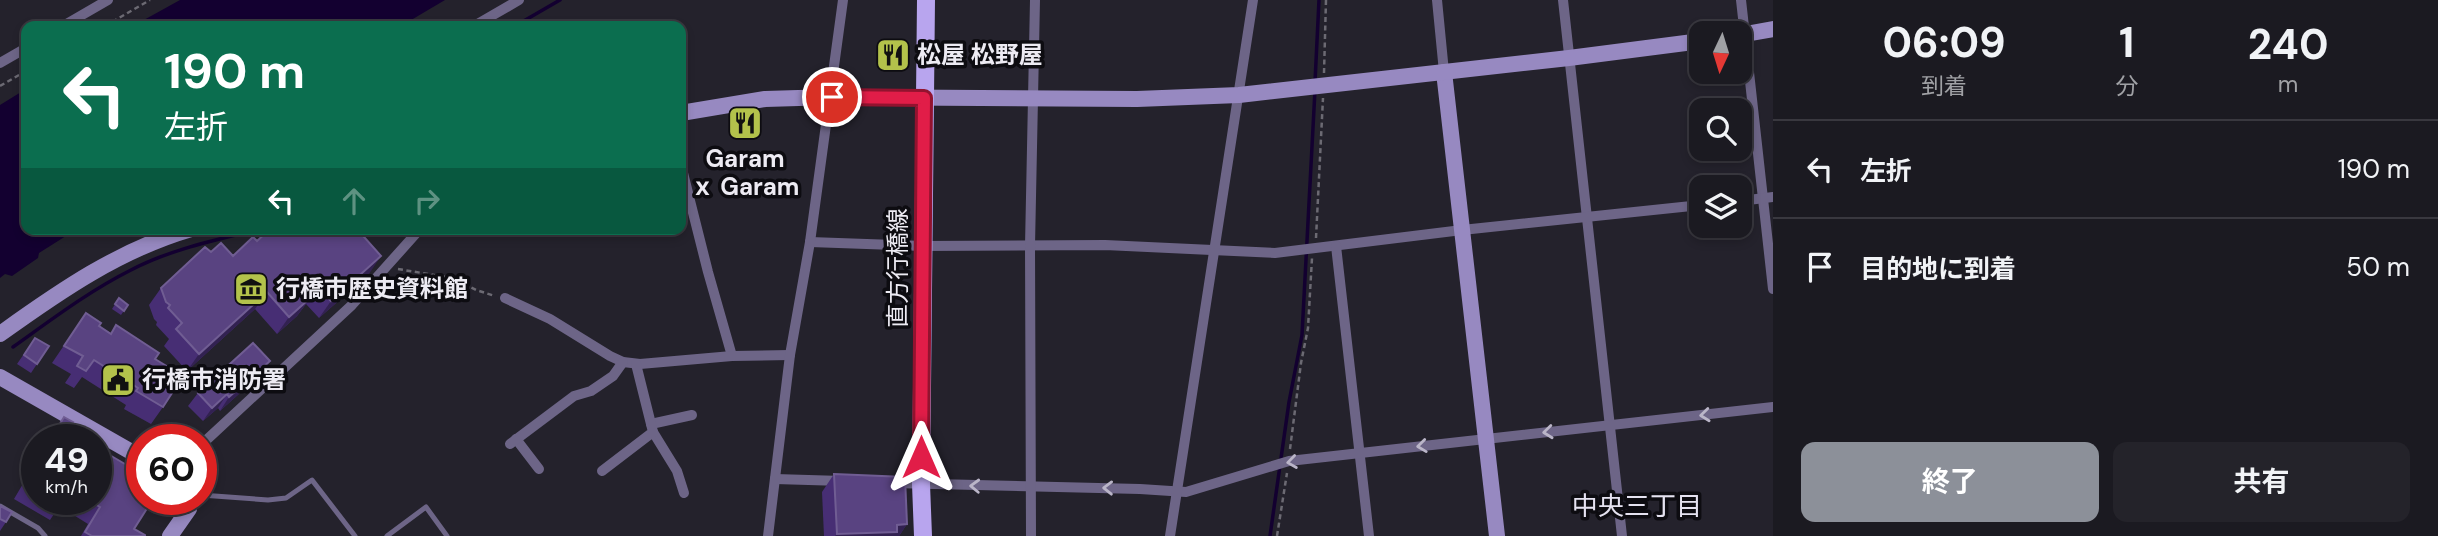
<!DOCTYPE html>
<html lang="ja">
<head>
<meta charset="utf-8">
<style>
	:root { --surface:#1b1a21; --page:#24232a; --text:#f1f3f6; --muted:#a0a1a5; --line:#39383f; --accent:#8c9099 }
	body { margin:0; font-family:"DM Sans","Noto Sans JP",sans-serif; background:var(--page); color:var(--text); height:100vh; display:flex; flex-direction:column; font-size:26px; white-space:nowrap }
	* { box-sizing:border-box; margin:0 }
	p { font-size:23px; color:var(--muted) }
	.icon { flex:none; width:38px; height:38px; fill:none; stroke:currentColor; stroke-width:2; stroke-linecap:round; stroke-linejoin:round }
	.map { position:relative; flex:1; overflow:hidden }
	.drawer { display:flex; flex-direction:column; background:var(--surface); width:665px }
	.drawer>* { flex:none }
	.guide { position:absolute; left:21px; top:21px; width:665px; height:214px; border-radius:14px; box-shadow:0 4px 10px #0003,0 0 0 2px var(--line); background:#0b6e4f; color:#fff; overflow:hidden }
	.needle { width:46px; rotate:184deg }
	.controls { position:absolute; left:1689px; top:21px; display:grid; gap:14px }
	.controls a { display:grid; place-items:center; width:63px; height:63px; border-radius:14px; background:var(--surface); box-shadow:0 4px 10px #0003,0 0 0 2px var(--line); font-size:35px }
	.speed { position:absolute; left:21px; top:424px; display:flex; gap:14px; font-size:35px; font-weight:700; text-align:center }
	.speed>* { display:grid; place-content:center; width:91px; height:91px; border-radius:50%; background:var(--surface); box-shadow:0 4px 10px #0003,0 0 0 2px var(--line); line-height:1 }
	.speed small { font-size:18px; font-weight:400 }
	.speed .limit { border:10px solid #d22; background:#fff; color:#111 }
	.pin { position:absolute; display:grid; place-items:center; width:60px; height:60px; color:#fff; margin:-30px; border:4px solid #fff; border-radius:50%; box-shadow:0 2px 7px #0007 }
	.me { position:absolute; width:77px; margin:-38px; rotate:0deg; stroke-linejoin:round; filter:drop-shadow(0 0 5px #0008) }
	.turn { display:flex; align-items:center; gap:24px; height:147px; padding:0 28px; font-size:32px }
	.turn .icon { width:91px; height:91px; stroke-width:2.5 }
	.turn b { display:block; font-size:49px; line-height:60px }
	.lanes { display:flex; align-items:center; height:66px; padding:0 28px; background:#0003; justify-content:center; gap:35px; direction:ltr }
	.lanes .off { opacity:.35 }
	.eta { display:flex; justify-content:space-evenly; align-items:center; height:119px; text-align:center }
	.eta b { font-size:42px; font-weight:700; line-height:49px }
	.action { display:flex; gap:14px; margin-top:auto; padding:14px 28px }
	.action a { flex:1; height:80px; border-radius:14px; background:var(--accent); color:#fff; font-size:28px; font-weight:700; line-height:80px; text-align:center }
	.action a+a { background:var(--page); color:var(--text) }
	ul { padding:0; list-style:none }
	li { display:flex; align-items:center; gap:21px; height:98px; padding:0 28px; border-top:2px solid var(--line) }
	li div { flex:1 }
	li b { display:block; font-size:26px }
	li em { font-style:normal }
	main { display:flex; flex:1; min-height:0 }
	.map>svg:first-child { display:block }
	.water { fill:#130030 }
	.lines { fill:none; stroke-linecap:round; stroke-linejoin:round }
	.stream { stroke:#130030; stroke-width:3.5 }
	.path { stroke:#6c6a73; stroke-width:2.5; stroke-dasharray:5 3.5; stroke-linecap:butt }
	.lane { stroke:#6d6587; stroke-width:5 }
	.street { stroke:#6d6587; stroke-width:10 }
	.secondary { stroke:#9789c1; stroke-width:16 }
	.primary { stroke:#b8a5ee; stroke-width:18 }
	.wall { fill:#472e74 }
	.shaded-wall { fill:#322151 }
	.building { fill:#594381; stroke:#705d93; stroke-width:2 }
	.oneway { stroke:#bab5c8 }
	.route-casing { stroke:#92132f; stroke-width:18 }
	.route { stroke:#e11d48; stroke-width:12 }
	.labels { text-anchor:middle; stroke-width:7; stroke-linejoin:round; paint-order:stroke }
	.poi-label { font-size:24px; font-weight:bold; fill:#edebf3; stroke:#0d0c11; text-anchor:start }
	.street-label { font-size:24px; fill:#edebf3; stroke:#0d0c11 }
	.neighbourhood-label { font-size:26px; fill:#e5e2f0; stroke:#0d0c11 }
</style>
</head>
<body>
<main>
<div class="map">
<svg width="1773" height="536" viewBox="0 0 1773 536">
	<rect width="100%" height="100%" fill="#24222c"/>
	<g class="water">
		<path d="M 180,0 L 445,0 L 401,26 L 133,26 Z"/>
		<path d="M 26,89 L 26,229 L 77,229 L 39,253 L 38,258 L 12,276 L 5,274 L 0,278 L 0,105 Z"/>
	</g>
	<g class="lines">
		<g class="stream">
			<path d="M 515,26 L 560,0"/>
			<path d="M 1315,82 L 1319,0"/>
			<path d="M 13,347 C 51,320 89,291 131,270 C 171,249 216,240 260,229"/>
			<path d="M 1270,536 L 1289,402 L 1302,335 L 1315,90"/>
		</g>
		<g class="path">
			<path d="M 105,26 L 150,0"/>
			<path d="M 1324,73 L 1326,0"/>
			<path d="M 0,86 L 26,71"/>
			<path d="M 1316,238 L 1323,98"/>
			<path d="M 398,269 L 452,278 L 476,290 L 495,296"/>
			<path d="M 1290,449 L 1301,363 L 1308,328 L 1312,258"/>
			<path d="M 1277,536 L 1287,473"/>
		</g>
		<g class="lane">
			<path d="M 201,495 L 268,500 L 286,498 L 312,480 L 355,536"/>
			<path d="M 0,506 L 38,528 L 45,536"/>
			<path d="M 387,536 L 426,507 L 447,536"/>
		</g>
		<g class="street">
			<path d="M 1437,0 L 1444,72"/>
			<path d="M 1563,0 L 1622,536"/>
			<path d="M 1741,0 L 1773,289"/>
			<path d="M 63,26 L 108,0"/>
			<path d="M 474,26 L 519,0"/>
			<path d="M 0,63 L 26,48"/>
			<path d="M 681,165 L 708,272 L 732,356"/>
			<path d="M 1740,201 L 1773,197"/>
			<path d="M 810,242 L 923,246 L 1105,245 L 1275,253 L 1462,230 L 1701,205"/>
			<path d="M 1336,246 L 1369,536"/>
			<path d="M 505,298 L 550,319 L 610,356 L 623,362 L 640,364 L 732,356 L 790,355"/>
			<path d="M 651,424 L 692,415"/>
			<path d="M 653,432 L 677,471 L 684,493"/>
			<path d="M 516,439 L 539,469"/>
			<path d="M 510,444 L 574,396 L 591,391 L 613,376 L 623,362"/>
			<path d="M 201,445 L 352,305 L 420,229"/>
			<path d="M 602,471 L 653,432 L 636,364"/>
			<path d="M 775,479 L 842,481"/>
			<path d="M 893,483 L 1140,489 L 1186,492 L 1289,461 L 1773,407"/>
			<path d="M 768,536 L 790,355 L 810,242 L 843,0"/>
			<path d="M 1031,536 L 1030,246 L 1035,0"/>
			<path d="M 1170,536 L 1253,0"/>
		</g>
		<g class="secondary">
			<path d="M 1740,35 L 1773,29"/>
			<path d="M 1444,72 L 1497,536"/>
			<path d="M 681,113 L 765,99 L 832,97 L 1137,99 L 1239,95 L 1569,58 L 1701,41"/>
			<path d="M 0,334 C 60,291 119,250 191,229"/>
			<path d="M 0,377 L 142,458"/>
			<path d="M 170,536 L 189,509 L 190,499"/>
		</g>
		<path class="primary" d="M 923,536 L 921,484 L 926,0"/>
	</g>
	<g class="wall">
		<path d="M 257,241 L 369,274 L 319,318 L 306,304 L 297,316 L 277,334 L 255,309 L 187,371 L 164,346 L 169,339 L 156,325 L 157,322 L 154,319 L 149,305 L 161,288 L 211,252 L 233,256 Z"/>
		<path d="M 119,298 L 128,305 L 121,315 L 112,309 Z"/>
		<path d="M 86,313 L 99,326 L 155,359 L 163,407 L 151,424 L 124,409 L 126,405 L 82,377 L 74,388 L 65,383 L 71,374 L 52,363 Z"/>
		<path d="M 35,338 L 49,346 L 31,373 L 17,364 Z"/>
		<path d="M 270,361 L 261,374 L 220,411 L 218,408 L 203,421 L 188,406 L 198,393 Z"/>
		<path d="M 101,450 L 134,529 L 145,536 L 81,536 L 88,524 L 64,509 L 70,499 L 96,499 L 96,456 Z"/>
		<path d="M 37,460 L 37,499 L 64,499 L 50,520 L 14,499 Z"/>
		<path d="M 834,474 L 907,524 L 899,536 L 824,536 L 822,492 Z"/>
		<path d="M 0,506 L 6,522 L 0,531 Z"/>
	</g>
	<g class="shaded-wall">
		<path d="M 381,256 L 369,274 L 319,318 L 331,301 Z"/>
		<path d="M 318,287 L 297,316 L 277,334 L 289,317 L 307,296 Z"/>
		<path d="M 267,292 L 255,309 L 187,371 L 199,354 Z"/>
		<path d="M 270,361 L 261,374 L 220,411 L 229,397 Z"/>
		<path d="M 227,394 L 218,408 L 203,421 L 212,408 Z"/>
		<path d="M 907,524 L 899,536 L 835,536 L 837,534 Z"/>
	</g>
	<g class="building">
		<path d="M 270,229 L 334,229 L 336,231 L 338,229 L 357,229 L 381,256 L 331,301 L 318,287 L 307,296 L 309,299 L 289,317 L 267,292 L 199,354 L 176,329 L 182,323 L 168,308 L 170,305 L 166,302 L 161,288 L 205,247 L 211,252 L 221,243 L 233,256 L 253,237 L 257,241 Z"/>
		<path d="M 119,298 L 128,305 L 124,311 L 115,304 Z"/>
		<path d="M 86,313 L 101,323 L 99,326 L 111,334 L 116,325 L 159,353 L 155,359 L 183,376 L 163,407 L 136,391 L 138,388 L 94,360 L 86,371 L 77,366 L 83,356 L 64,346 Z"/>
		<path d="M 35,338 L 49,346 L 37,364 L 24,355 Z"/>
		<path d="M 253,343 L 270,361 L 229,397 L 227,394 L 212,408 L 198,393 Z"/>
		<path d="M 64,417 L 73,422 L 71,425 L 95,439 L 51,439 Z"/>
		<path d="M 101,450 L 142,474 L 142,499 L 153,499 L 134,529 L 145,535 L 145,536 L 92,536 L 85,532 L 100,507 L 86,499 L 96,499 L 96,457 Z"/>
		<path d="M 37,463 L 37,488 L 26,482 Z"/>
		<path d="M 834,474 L 905,477 L 907,524 L 897,525 L 897,532 L 837,534 Z"/>
		<path d="M 55,499 L 64,499 L 62,503 Z"/>
		<path d="M 0,506 L 12,512 L 6,522 L 0,519 Z"/>
	</g>
	<defs><path id="oneway-chevron" d="M-2-3.5L2.5 0L-2 3.5" fill="none" stroke-width="1.6" stroke-linecap="round" stroke-linejoin="round" transform="scale(1.75)"/></defs>
	<g class="oneway">
		<use href="#oneway-chevron" transform="translate(1705 415) rotate(174)"/>
		<use href="#oneway-chevron" transform="translate(1548 432) rotate(174)"/>
		<use href="#oneway-chevron" transform="translate(1422 446) rotate(173)"/>
		<use href="#oneway-chevron" transform="translate(1292 462) rotate(172)"/>
		<use href="#oneway-chevron" transform="translate(975 486) rotate(-178)"/>
		<use href="#oneway-chevron" transform="translate(1108 488) rotate(-179)"/>
	</g>
	<g class="lines">
		<g class="route-casing">
			<path id="route" d="M 832,97 L 924,98 L 921,457"/>
		</g>
		<use href="#route" class="route"/>
	</g>
	<defs>
		<g id="restaurant-square" transform="scale(1.75)"><rect x="-9" y="-9" width="18" height="18" rx="4" fill="#b3c24b" stroke="#0d0c11"/><path d="M-5-6h1v4h1v-4h1v4h1v-4h1v5L-1.5 .5V6h-2V.5L-5-1ZM5-6V6H3V1.5H1.5Q1.5-4 5-6Z" fill="#111"/></g>
		<g id="museum-square" transform="scale(1.75)"><rect x="-9" y="-9" width="18" height="18" rx="4" fill="#b3c24b" stroke="#0d0c11"/><path d="M0-6L6-3V-2H-6V-3ZM-5-1h2V3h-2ZM-1-1h2V3h-2ZM3-1h2V3H3ZM-6 4H6V6H-6Z" fill="#111"/></g>
		<g id="civic-square" transform="scale(1.75)"><rect x="-9" y="-9" width="18" height="18" rx="4" fill="#b3c24b" stroke="#0d0c11"/><path d="M-.6-6.5H3V-4.5H.6V-3L4-1V1h2V6H-6V1h2V-1L-.6-3ZM-1.2 2.5V6h2.4V2.5Z" fill="#111"/></g>
	</defs>
	<g fill-rule="evenodd">
		<use href="#restaurant-square" x="893" y="55"/>
		<use href="#restaurant-square" x="745" y="123"/>
		<use href="#museum-square" x="251" y="289"/>
		<use href="#civic-square" x="118" y="380"/>
	</g>
	<g class="labels">
		<g class="poi-label">
			<text x="917" y="63">松屋 松野屋</text>
			<text x="745" y="167" text-anchor="middle">Garam<tspan x="745" dy="28">ｘ Garam</tspan></text>
			<text x="276" y="297">行橋市歴史資料館</text>
			<text x="142" y="388">行橋市消防署</text>
		</g>
		<g class="street-label">
			<text transform="translate(898 268) rotate(-90)" y="8">直方行橋線</text>
		</g>
		<g class="neighbourhood-label">
			<text x="1637" y="515">中央三丁目</text>
		</g>
	</g>
</svg>
<div class="controls">
<a><svg class="needle" viewBox="-14 -14 28 28"><path d="M0-13l5 13h-10z" fill="#e53935"/><path d="M0 13l5-13h-10z" fill="#a0a1a5"/></svg></a>
<a><svg class="icon" aria-label="search" viewBox="0 0 24 24"><circle cx="10" cy="10" r="6"/><path d="M15 15l6 6"/></svg></a>
<a><svg class="icon" aria-label="layers" viewBox="0 0 24 24"><path d="M12 4l9 5-9 5-9-5zM3 14l9 5 9-5"/></svg></a>
</div>
<div class="speed"><div>49<small>km/h</small></div><div class="limit">60</div></div>
<div class="pin" style="left:832px;top:97px;background:#d93025"><svg class="icon" aria-label="arrive" viewBox="0 0 24 24"><path d="M6 21V4h12l-3 4 3 4H6"/></svg></div>
<svg class="me" style="left:921px;top:457px" viewBox="-20 -20 40 40"><path d="M0-17L14 15 0 8-14 15z" fill="#e11d48" stroke="#fff" stroke-width="4"/></svg>
<div class="guide">
<div class="turn"><svg class="icon" aria-label="left" viewBox="0 0 24 24"><path d="M17 20v-9H6M10 6l-5 5 5 5"/></svg><div><b>190 m</b>左折</div></div>
<div class="lanes"><svg class="icon" aria-label="left" viewBox="0 0 24 24"><path d="M17 20v-9H6M10 6l-5 5 5 5"/></svg><svg class="icon off" aria-label="ahead" viewBox="0 0 24 24"><path d="M12 20V5M6 11l6-6 6 6"/></svg><svg class="icon off" aria-label="right" viewBox="0 0 24 24"><path d="M7 20v-9h11M14 6l5 5-5 5"/></svg></div>
</div>
</div>
<section class="drawer">
<div class="eta">
<div><b>06:09</b><p>到着</p></div>
<div><b>1</b><p>分</p></div>
<div><b>240</b><p>m</p></div>
</div>
<ul>
<li><svg class="icon" aria-label="left" viewBox="0 0 24 24"><path d="M17 20v-9H6M10 6l-5 5 5 5"/></svg><div><b>左折</b></div><em>190 m</em></li>
<li><svg class="icon" aria-label="arrive" viewBox="0 0 24 24"><path d="M6 21V4h12l-3 4 3 4H6"/></svg><div><b>目的地に到着</b></div><em>50 m</em></li>
</ul>
<div class="action"><a>終了</a><a>共有</a></div>
</section>
</main>
</body>
</html>
